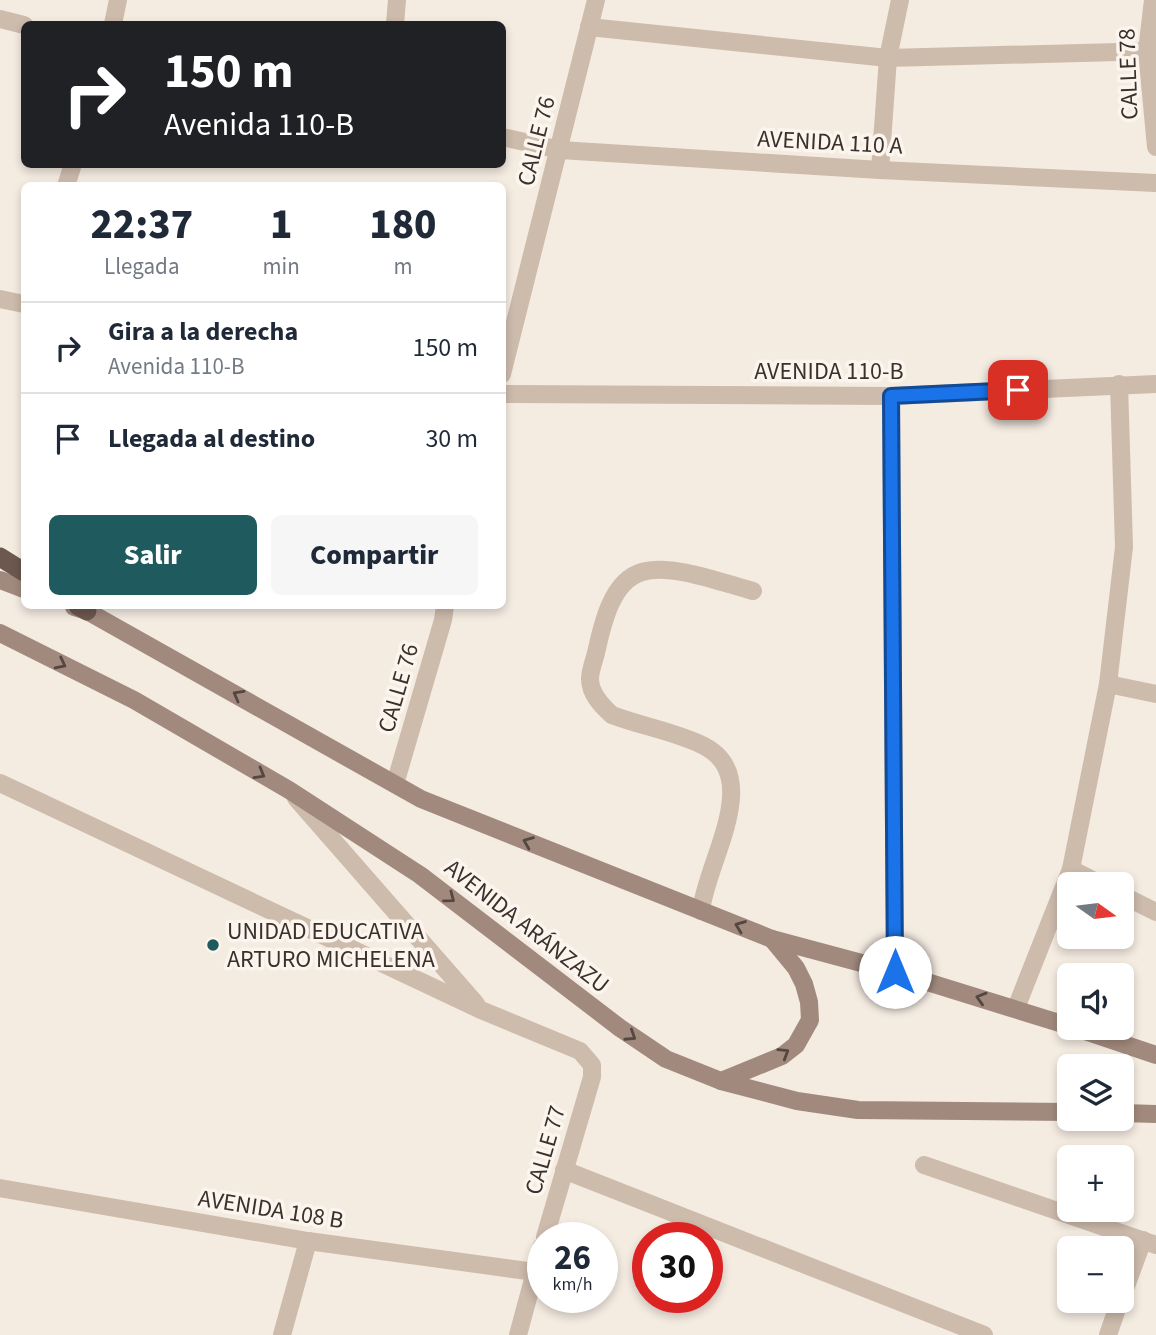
<!DOCTYPE html>
<html lang="es">
<head>
<meta charset="utf-8">
<style>
	:root { --surface:#fff; --page:#f6f6f7; --text:#1f2937; --muted:#747a83; --line:#e0e1e3; --accent:#1f5a5e }
	body { margin:0; font-family:"Source Sans 3",sans-serif; background:var(--page); color:var(--text); height:100vh; display:flex; flex-direction:column; font-size:26px; white-space:nowrap }
	* { box-sizing:border-box; margin:0 }
	p { font-size:23px; color:var(--muted) }
	.icon { flex:none; width:38px; height:38px; fill:none; stroke:currentColor; stroke-width:2; stroke-linecap:round; stroke-linejoin:round }
	.map { position:relative; flex:1; overflow:hidden }
	.drawer { position:absolute; left:21px; top:182px; width:485px; height:427px; display:flex; flex-direction:column; background:var(--surface); border-radius:10px; box-shadow:0 4px 10px #0003 }
	.drawer>* { flex:none }
	.top-card { position:absolute; left:21px; top:21px; width:485px; height:147px; border-radius:10px; box-shadow:0 4px 10px #0003; background:#202124; color:#fff; overflow:hidden }
	.needle { width:46px; rotate:104deg }
	.tools { position:absolute; left:1057px; top:872px; display:grid; gap:14px }
	.tools a { display:grid; place-items:center; width:77px; height:77px; border-radius:10px; background:var(--surface); box-shadow:0 4px 10px #0003; font-size:35px }
	.speed { position:absolute; left:527px; top:1222px; display:flex; gap:14px; font-size:35px; font-weight:700; text-align:center }
	.speed>* { display:grid; place-content:center; width:91px; height:91px; border-radius:50%; background:var(--surface); box-shadow:0 4px 10px #0003; line-height:1 }
	.speed small { font-size:18px; font-weight:400 }
	.speed .limit { border:10px solid #d22; background:#fff; color:#111 }
	.pin { position:absolute; display:grid; place-items:center; width:60px; height:60px; color:#fff; margin:-30px; border-radius:14px; box-shadow:0 4px 10px #0006 }
	.me { position:absolute; width:77px; margin:-38px; rotate:0deg; stroke-linejoin:round; filter:drop-shadow(0 0 5px #0008) }
	.turn { display:flex; align-items:center; gap:24px; height:147px; padding:0 28px; font-size:32px }
	.turn .icon { width:91px; height:91px; stroke-width:2.5 }
	.turn b { display:block; font-size:49px; line-height:60px }
	.eta { display:flex; justify-content:space-evenly; align-items:center; height:119px; text-align:center }
	.eta b { font-size:42px; font-weight:800; line-height:49px }
	.cta { display:flex; gap:14px; margin-top:auto; padding:14px 28px }
	.cta a { flex:1; height:80px; border-radius:10px; background:var(--accent); color:#fff; font-size:28px; font-weight:800; line-height:80px; text-align:center }
	.cta a+a { background:var(--page); color:var(--text) }
	ul { padding:0; list-style:none }
	li { display:flex; align-items:center; gap:21px; height:91px; padding:0 28px; border-top:2px solid var(--line) }
	li div { flex:1 }
	li b { display:block; font-size:26px }
	li em { font-style:normal }
	.map>svg:first-child { display:block }
	.lines { fill:none; stroke-linecap:round; stroke-linejoin:round }
	.minor { stroke:#cdbbac; stroke-width:18 }
	.secondary { stroke:#a18a7d; stroke-width:18 }
	.trunk { stroke:#6c584f; stroke-width:19 }
	.oneway { stroke:#544640 }
	.route-casing { stroke:#114b97; stroke-width:18 }
	.route { stroke:#1a73e8; stroke-width:12 }
	.poi-dot { fill:#1f5a5e; stroke:#fbf5ee; stroke-width:2.5 }
	.labels { text-anchor:middle; stroke-width:7; stroke-linejoin:round; paint-order:stroke }
	.street-label { font-size:24px; fill:#3b302b; stroke:#fbf5ee }
	.poi-label { font-size:24px; fill:#3b302b; stroke:#fbf5ee; text-anchor:start }
</style>
</head>
<body>
<div class="map">
<svg width="1156" height="1335" viewBox="0 0 1156 1335">
	<rect width="100%" height="100%" fill="#f4ebe1"/>
	<g class="lines">
		<g class="minor">
			<path d="M 1153,0 L 1147,51 L 1156,147"/>
			<path d="M 0,19 L 24,25"/>
			<path d="M 113,24 L 118,0"/>
			<path d="M 395,24 L 397,0"/>
			<path d="M 589,27 L 888,58 L 1156,51"/>
			<path d="M 502,137 L 560,150 L 880,170 L 1156,183"/>
			<path d="M 880,170 L 888,58 L 900,0"/>
			<path d="M 66,186 L 73,164"/>
			<path d="M 0,299 L 24,304"/>
			<path d="M 502,374 L 596,0"/>
			<path d="M 502,394 L 891,396 L 1156,384"/>
			<path d="M 891,396 L 895,972"/>
			<path d="M 1108,684 L 1156,694"/>
			<path d="M 0,783 L 481,1010 L 580,1051 L 592,1065 L 592,1077 L 545,1237"/>
			<path d="M 395,784 L 443,620 L 445,606"/>
			<path d="M 296,798 L 476,1004"/>
			<path d="M 1071,869 L 1100,884"/>
			<path d="M 1122,895 L 1156,912"/>
			<path d="M 701,911 C 706,861 767,774 700,744 C 672,731 641,726 612,715 C 602,706 590,694 590,679 C 590,671 594,661 596,653 C 602,626 611,581 642,572 C 671,563 723,583 753,591"/>
			<path d="M 1016,1008 L 1071,869 L 1108,684 L 1124,547 L 1119,384"/>
			<path d="M 924,1165 L 1156,1245"/>
			<path d="M 564,1170 L 984,1335"/>
			<path d="M 0,1188 L 308,1241 L 535,1272"/>
			<path d="M 1122,1297 L 1143,1240"/>
			<path d="M 282,1335 L 308,1241"/>
			<path d="M 518,1335 L 542,1246"/>
			<path d="M 1108,1335 L 1120,1300"/>
		</g>
		<g class="secondary">
			<path d="M 0,580 L 24,589"/>
			<path d="M 74,607 L 87,611 L 421,799 L 772,939 L 895,972 L 1069,1026"/>
			<path d="M 0,633 L 134,700 L 289,790 L 420,875 L 620,1028 L 666,1059 L 721,1081 L 797,1101 L 858,1110 L 1069,1112"/>
			<path d="M 1073,1027 L 1156,1055"/>
			<path d="M 721,1081 L 782,1056 L 796,1045 L 810,1020 L 809,1002 L 804,984 L 796,968 L 772,939"/>
			<path d="M 1122,1113 L 1156,1114"/>
		</g>
		<g class="trunk">
			<path d="M 0,557 L 24,572"/>
			<path d="M 78,606 L 87,611"/>
		</g>
	</g>
	<defs><path id="oneway-chevron" d="M-2-3.5L2.5 0L-2 3.5" fill="none" stroke-width="1.6" stroke-linecap="round" stroke-linejoin="round" transform="scale(1.75)"/></defs>
	<g class="oneway">
		<use href="#oneway-chevron" transform="translate(61 664) rotate(27)"/>
		<use href="#oneway-chevron" transform="translate(238 695) rotate(-151)"/>
		<use href="#oneway-chevron" transform="translate(260 774) rotate(30)"/>
		<use href="#oneway-chevron" transform="translate(528 842) rotate(-158)"/>
		<use href="#oneway-chevron" transform="translate(450 898) rotate(37)"/>
		<use href="#oneway-chevron" transform="translate(740 926) rotate(-159)"/>
		<use href="#oneway-chevron" transform="translate(981 998) rotate(-163)"/>
		<use href="#oneway-chevron" transform="translate(631 1036) rotate(33)"/>
		<use href="#oneway-chevron" transform="translate(784 1053) rotate(-32)"/>
	</g>
	<g class="lines">
		<g class="route-casing">
			<path id="route" d="M 895,972 L 891,396 L 1018,390"/>
		</g>
		<use href="#route" class="route"/>
	</g>
	<circle class="poi-dot" cx="213" cy="945" r="7"/>
	<g class="labels">
		<g class="street-label">
			<text transform="translate(1128 74) rotate(-92)" y="8">CALLE 78</text>
			<text transform="translate(536 141) rotate(-76)" y="8">CALLE 76</text>
			<text transform="translate(830 142) rotate(3)" y="8">AVENIDA 110 A</text>
			<text x="829" y="379">AVENIDA 110-B</text>
			<text transform="translate(398 688) rotate(-74)" y="8">CALLE 76</text>
			<text transform="translate(527 926) rotate(38)" y="8">AVENIDA ARÁNZAZU</text>
			<text transform="translate(545 1150) rotate(-74)" y="8">CALLE 77</text>
			<text transform="translate(271 1209) rotate(9)" y="8">AVENIDA 108 B</text>
		</g>
		<g class="poi-label">
			<text x="227" y="939">UNIDAD EDUCATIVA<tspan x="227" dy="28">ARTURO MICHELENA</tspan></text>
		</g>
	</g>
</svg>
<div class="tools">
<a><svg class="needle" viewBox="-14 -14 28 28"><path d="M0-13l5 13h-10z" fill="#e53935"/><path d="M0 13l5-13h-10z" fill="#747a83"/></svg></a>
<a><svg class="icon" aria-label="sound" viewBox="0 0 24 24"><path d="M4 9h4l5-4v14l-5-4H4zM17 9q2 3 0 6"/></svg></a>
<a><svg class="icon" aria-label="layers" viewBox="0 0 24 24"><path d="M12 4l9 5-9 5-9-5zM3 14l9 5 9-5"/></svg></a>
<a>+</a>
<a>−</a>
</div>
<div class="speed"><div>26<small>km/h</small></div><div class="limit">30</div></div>
<div class="pin" style="left:1018px;top:390px;background:#d93025"><svg class="icon" aria-label="arrive" viewBox="0 0 24 24"><path d="M6 21V4h12l-3 4 3 4H6"/></svg></div>
<svg class="me" style="left:895px;top:972px" viewBox="-20 -20 40 40"><circle r="19" fill="#fff"/><path d="M0-13L10 11 0 6-10 11z" fill="#1a73e8"/></svg>
<div class="top-card">
<div class="turn"><svg class="icon" aria-label="right" viewBox="0 0 24 24"><path d="M7 20v-9h11M14 6l5 5-5 5"/></svg><div><b>150 m</b>Avenida 110-B</div></div>
</div>
<section class="drawer">
<div class="eta">
<div><b>22:37</b><p>Llegada</p></div>
<div><b>1</b><p>min</p></div>
<div><b>180</b><p>m</p></div>
</div>
<ul>
<li><svg class="icon" aria-label="right" viewBox="0 0 24 24"><path d="M7 20v-9h11M14 6l5 5-5 5"/></svg><div><b>Gira a la derecha</b><p>Avenida 110-B</p></div><em>150 m</em></li>
<li><svg class="icon" aria-label="arrive" viewBox="0 0 24 24"><path d="M6 21V4h12l-3 4 3 4H6"/></svg><div><b>Llegada al destino</b></div><em>30 m</em></li>
</ul>
<div class="cta"><a>Salir</a><a>Compartir</a></div>
</section>
</div>
</body>
</html>
